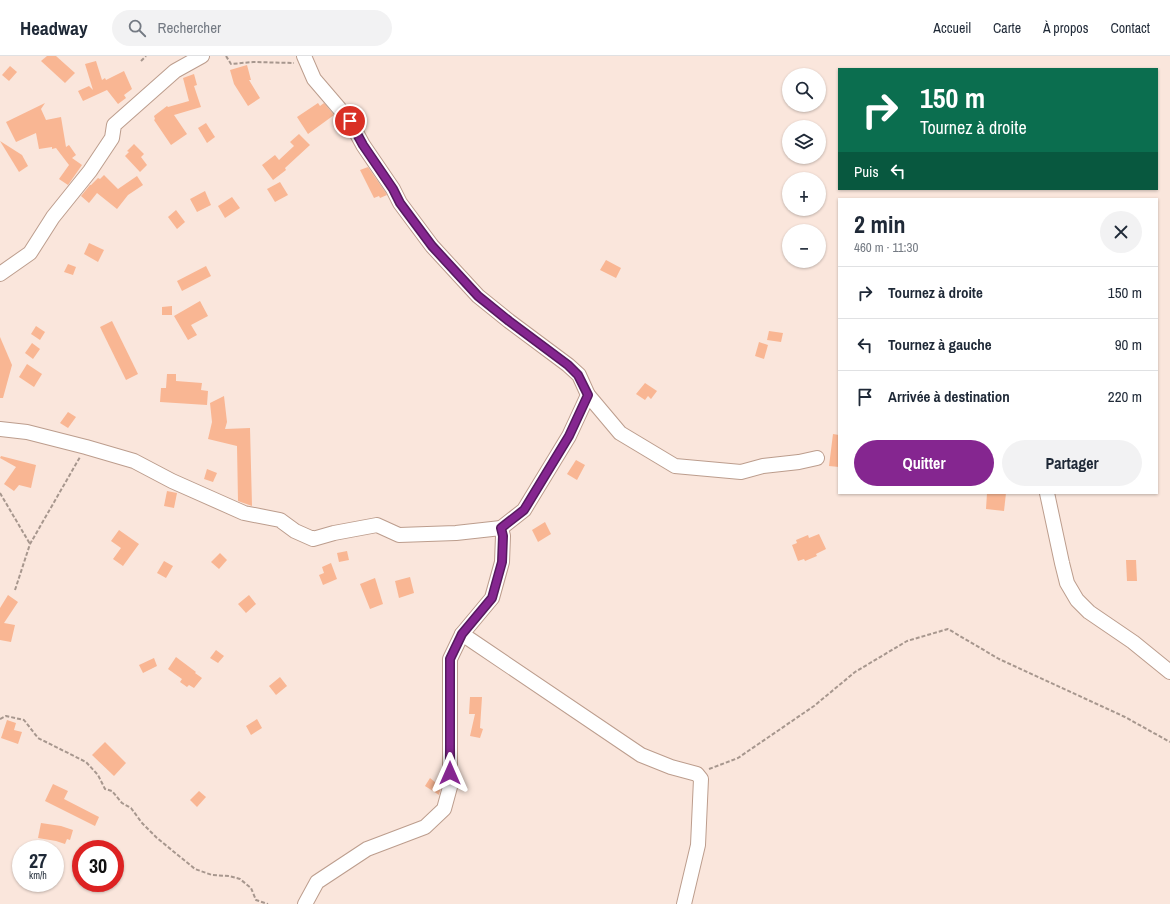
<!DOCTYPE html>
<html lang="fr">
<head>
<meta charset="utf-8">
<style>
	:root { --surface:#fff; --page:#f2f2f3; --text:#1f2937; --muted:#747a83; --line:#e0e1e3; --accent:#852690 }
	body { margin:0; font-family:"Archivo Narrow",sans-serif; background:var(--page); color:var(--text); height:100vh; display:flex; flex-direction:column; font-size:15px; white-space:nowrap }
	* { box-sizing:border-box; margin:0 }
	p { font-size:13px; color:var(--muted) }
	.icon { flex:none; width:22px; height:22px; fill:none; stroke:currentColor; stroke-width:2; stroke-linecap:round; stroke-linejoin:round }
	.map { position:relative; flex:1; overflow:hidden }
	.details { position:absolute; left:838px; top:142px; width:320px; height:296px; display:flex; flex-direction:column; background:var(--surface); border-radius:0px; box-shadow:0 1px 3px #0004 }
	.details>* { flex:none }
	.top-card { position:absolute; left:838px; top:12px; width:320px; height:122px; border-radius:0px; box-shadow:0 1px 3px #0004; background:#0b6e4f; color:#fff; overflow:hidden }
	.fabs { position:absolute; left:782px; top:12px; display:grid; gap:8px }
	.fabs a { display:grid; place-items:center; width:44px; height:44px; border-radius:50%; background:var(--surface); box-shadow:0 1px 3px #0004; font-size:20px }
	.speed { position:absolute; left:12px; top:784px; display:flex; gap:8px; font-size:20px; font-weight:700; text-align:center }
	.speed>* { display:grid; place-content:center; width:52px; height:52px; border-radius:50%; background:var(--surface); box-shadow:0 1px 3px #0004; line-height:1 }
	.speed small { font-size:10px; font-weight:400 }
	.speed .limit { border:6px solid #d22; background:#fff; color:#111 }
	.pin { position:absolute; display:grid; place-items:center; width:34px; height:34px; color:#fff; margin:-17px; border:2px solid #fff; border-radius:50%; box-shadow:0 1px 4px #0007 }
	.me { position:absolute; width:44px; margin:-22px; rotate:0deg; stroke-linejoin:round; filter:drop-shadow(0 0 3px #0008) }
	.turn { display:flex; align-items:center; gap:14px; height:84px; padding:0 16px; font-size:18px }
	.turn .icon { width:52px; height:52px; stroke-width:2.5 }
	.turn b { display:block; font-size:28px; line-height:34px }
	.then { display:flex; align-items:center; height:38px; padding:0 16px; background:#0003; gap:8px; font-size:15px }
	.round { display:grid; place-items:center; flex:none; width:42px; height:42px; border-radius:21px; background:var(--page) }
	.head { display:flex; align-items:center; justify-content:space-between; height:68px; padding:0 16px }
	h1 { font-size:24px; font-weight:800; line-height:30px }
	.cta { display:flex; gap:8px; margin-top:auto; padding:8px 16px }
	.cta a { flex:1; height:46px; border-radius:24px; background:var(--accent); color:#fff; font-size:16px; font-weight:800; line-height:46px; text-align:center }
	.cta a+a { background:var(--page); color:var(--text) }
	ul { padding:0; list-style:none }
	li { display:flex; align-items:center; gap:12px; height:52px; padding:0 16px; border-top:1px solid var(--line) }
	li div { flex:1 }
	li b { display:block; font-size:15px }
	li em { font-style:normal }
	header { display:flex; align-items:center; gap:24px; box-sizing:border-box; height:56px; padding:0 20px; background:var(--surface); border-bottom:1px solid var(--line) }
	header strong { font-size:19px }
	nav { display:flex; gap:22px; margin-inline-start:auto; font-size:14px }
	.search { width:280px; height:36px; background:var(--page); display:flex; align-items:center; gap:10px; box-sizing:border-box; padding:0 14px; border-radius:22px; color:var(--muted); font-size:15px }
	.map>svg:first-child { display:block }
	.building { fill:#f9b693 }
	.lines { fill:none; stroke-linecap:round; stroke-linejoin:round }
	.street-casing { stroke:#bc9d8d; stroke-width:16 }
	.path { stroke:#a7978e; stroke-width:2; stroke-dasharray:4 2; stroke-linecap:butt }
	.street { stroke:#fff; stroke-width:14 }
	.route-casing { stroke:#56195e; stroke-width:10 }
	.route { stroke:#852690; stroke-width:7 }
</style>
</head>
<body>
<header>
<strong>Headway</strong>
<div class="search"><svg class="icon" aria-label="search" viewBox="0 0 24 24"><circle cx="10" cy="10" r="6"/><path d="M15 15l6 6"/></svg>Rechercher</div>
<nav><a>Accueil</a><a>Carte</a><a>À propos</a><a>Contact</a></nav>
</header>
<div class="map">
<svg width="1170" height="848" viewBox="0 0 1170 848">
	<rect width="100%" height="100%" fill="#fae6dc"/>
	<g class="building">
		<path d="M 47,0 L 56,0 L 75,17 L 65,27 L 41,5 Z"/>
		<path d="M 96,5 L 102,24 L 105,22 L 106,24 L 124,15 L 132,33 L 124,39 L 126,42 L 118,48 L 107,34 L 83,45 L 78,35 L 89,30 L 93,34 L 85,8 Z"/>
		<path d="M 247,9 L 251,24 L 249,24 L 260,42 L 248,50 L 234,28 L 230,14 Z"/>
		<path d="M 10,10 L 17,16 L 9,25 L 2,19 Z"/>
		<path d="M 194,18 L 197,29 L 194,30 L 201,51 L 174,59 L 187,78 L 171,89 L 154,64 L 155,63 L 154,60 L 167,50 L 168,51 L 189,45 L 183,22 Z"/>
		<path d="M 45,47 L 41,53 L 46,64 L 61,61 L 66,91 L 69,89 L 76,99 L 72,102 L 82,109 L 68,129 L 59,123 L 69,109 L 56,92 L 52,93 L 52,91 L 39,93 L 36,77 L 16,86 L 6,66 Z"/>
		<path d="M 318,47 L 320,50 L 324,47 L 334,59 L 308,78 L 297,61 Z"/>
		<path d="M 206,67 L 215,81 L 207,87 L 198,72 Z"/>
		<path d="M 299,78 L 310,89 L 285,112 L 286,114 L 273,124 L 262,109 L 275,99 L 279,104 L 294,90 L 290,86 Z"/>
		<path d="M 0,85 L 22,99 L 28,110 L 19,116 Z"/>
		<path d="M 134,88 L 144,98 L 141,101 L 147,109 L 140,116 L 125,100 L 129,96 L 127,95 Z"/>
		<path d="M 368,111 L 386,137 L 387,139 L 380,142 L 379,140 L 374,142 L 360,114 Z"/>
		<path d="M 104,119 L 118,133 L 137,120 L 143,129 L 128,139 L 117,153 L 97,137 L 89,147 L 81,140 L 90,129 L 91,129 L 98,122 L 100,123 Z"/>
		<path d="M 280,126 L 288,139 L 275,146 L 267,133 Z"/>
		<path d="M 205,135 L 211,149 L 197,156 L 190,143 Z"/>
		<path d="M 232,141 L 240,152 L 225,162 L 218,150 Z"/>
		<path d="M 176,154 L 185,166 L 177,173 L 168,161 Z"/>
		<path d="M 89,187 L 104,194 L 98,206 L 84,198 Z"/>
		<path d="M 606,204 L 621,212 L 616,222 L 600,214 Z"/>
		<path d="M 68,208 L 76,211 L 73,219 L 64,216 Z"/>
		<path d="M 206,210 L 211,220 L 182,235 L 177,225 Z"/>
		<path d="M 200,245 L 208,260 L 191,269 L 197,279 L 188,284 L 174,260 Z"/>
		<path d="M 172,250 L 172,259 L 162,259 L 162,251 Z"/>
		<path d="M 112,265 L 138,318 L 126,324 L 100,271 Z"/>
		<path d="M 36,270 L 45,276 L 40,284 L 31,278 Z"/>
		<path d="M 769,275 L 783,277 L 781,286 L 767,284 Z"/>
		<path d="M 0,281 L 12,309 L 3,342 L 0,342 Z"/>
		<path d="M 759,286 L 768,289 L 764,303 L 755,300 Z"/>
		<path d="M 32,287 L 40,293 L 33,303 L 25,297 Z"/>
		<path d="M 27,308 L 42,318 L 34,331 L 19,321 Z"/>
		<path d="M 167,318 L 176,318 L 176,325 L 202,327 L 201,334 L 208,335 L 207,349 L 160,346 L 161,332 L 166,332 Z"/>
		<path d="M 645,327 L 657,335 L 651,343 L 648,340 L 645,344 L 636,338 Z"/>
		<path d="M 224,340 L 227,366 L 225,373 L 250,372 L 252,450 L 238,445 L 237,390 L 208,383 L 212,366 L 210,347 Z"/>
		<path d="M 68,356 L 76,361 L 68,372 L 60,367 Z"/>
		<path d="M 833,378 L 839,379 L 839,411 L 829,410 Z"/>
		<path d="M 1,400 L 36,409 L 31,432 L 19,429 L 14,435 L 4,428 L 16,411 L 0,402 Z"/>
		<path d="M 576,404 L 585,409 L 577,424 L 567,418 Z"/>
		<path d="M 207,413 L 217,417 L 213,426 L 204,423 Z"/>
		<path d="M 167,435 L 177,437 L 174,452 L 164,450 Z"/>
		<path d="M 987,437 L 1006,437 L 1004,455 L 986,453 Z"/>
		<path d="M 545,466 L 551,478 L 538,486 L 532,474 Z"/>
		<path d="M 119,474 L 139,488 L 123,510 L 113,503 L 121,492 L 111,485 Z"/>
		<path d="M 819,478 L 826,493 L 816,498 L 817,500 L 805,505 L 804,503 L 798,505 L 792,489 L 797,487 L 796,484 L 808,479 L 809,482 Z"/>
		<path d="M 347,495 L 349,504 L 339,506 L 337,497 Z"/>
		<path d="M 220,497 L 227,504 L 219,513 L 211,506 Z"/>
		<path d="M 1126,504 L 1136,504 L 1137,525 L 1127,525 Z"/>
		<path d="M 164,505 L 173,510 L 166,522 L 157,517 Z"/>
		<path d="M 331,507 L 337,523 L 323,529 L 319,519 L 324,517 L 322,511 Z"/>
		<path d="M 410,521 L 414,537 L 399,542 L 395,525 Z"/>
		<path d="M 375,522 L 383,548 L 370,553 L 360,528 Z"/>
		<path d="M 8,539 L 18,546 L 4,567 L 15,569 L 11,586 L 0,584 L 0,552 Z"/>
		<path d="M 249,539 L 256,548 L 246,557 L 238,548 Z"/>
		<path d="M 216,594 L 224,600 L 218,607 L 210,602 Z"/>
		<path d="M 176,601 L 196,616 L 195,617 L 202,622 L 194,632 L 189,629 L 187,631 L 180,626 L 182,623 L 168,613 Z"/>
		<path d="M 154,602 L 157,610 L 143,617 L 139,609 Z"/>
		<path d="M 280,621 L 287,630 L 276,639 L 269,630 Z"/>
		<path d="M 470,641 L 482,641 L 480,672 L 483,673 L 480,682 L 470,680 L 475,658 L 469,658 Z"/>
		<path d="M 257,663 L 262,672 L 251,679 L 246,670 Z"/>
		<path d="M 7,664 L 16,667 L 14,674 L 22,676 L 18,688 L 1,682 Z"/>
		<path d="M 105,686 L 126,707 L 114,720 L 92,699 Z"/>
		<path d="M 430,722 L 441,731 L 439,739 L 425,730 Z"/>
		<path d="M 53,728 L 68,735 L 64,743 L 99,761 L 95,770 L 45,745 Z"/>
		<path d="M 199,735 L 206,741 L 197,751 L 190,744 Z"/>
		<path d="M 41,767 L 61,770 L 73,774 L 70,784 L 67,783 L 65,788 L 56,785 L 38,782 Z"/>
	</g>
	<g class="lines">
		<g class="street-casing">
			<g id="street">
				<path d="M 304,0 L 314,23 L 350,65 L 363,89 L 393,133 L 400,147 L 432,190 L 478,240 L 509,265 L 568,309 L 579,319 L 588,339 L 620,377 L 675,410 L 741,416 L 763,410 L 799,406 L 817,402"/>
				<path d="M 0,218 L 30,197 L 53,161 L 90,115 L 112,82 L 114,69 L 175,15 L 202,0"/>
				<path d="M 0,373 L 27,376 L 86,391 L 134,405 L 172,425 L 244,457 L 280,464 L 295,475 L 313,483 L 334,477 L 377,469 L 399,479 L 456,477 L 501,472"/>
				<path d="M 1047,437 L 1062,507 L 1067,527 L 1077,544 L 1089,556 L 1133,586 L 1170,616"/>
				<path d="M 462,578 L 641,699 L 671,711 L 697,718 L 701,723 L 698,789 L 684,848"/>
				<path d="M 305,848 L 317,826 L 367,793 L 425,771 L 444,753 L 450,731 L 450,603 L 462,578 L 492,542 L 502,506 L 503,480 L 501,472 L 524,454 L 569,380 L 588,339"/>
			</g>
		</g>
		<g class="path">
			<path d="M 226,0 L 231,8 L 253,6 L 294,7"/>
			<path d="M 141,5 L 146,0"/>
			<path d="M 0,437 L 30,488"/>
			<path d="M 15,534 L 30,488 L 80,401"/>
			<path d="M 0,663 L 6,660 L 24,664 L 38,682 L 86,706 L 98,719 L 105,733 L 112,735 L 122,747 L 131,752 L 142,767 L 157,782 L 195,813 L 212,819 L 229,820 L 240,823 L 251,832 L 256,844 L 268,848"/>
			<path d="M 709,713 L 738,702 L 814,650 L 855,616 L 907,585 L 948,573 L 999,603 L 1125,661 L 1170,686"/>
		</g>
		<use href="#street" class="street"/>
	</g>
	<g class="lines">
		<g class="route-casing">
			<path id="route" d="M 350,65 L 363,89 L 393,133 L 400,147 L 432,190 L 478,240 L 509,265 L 568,309 L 578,319 L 588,339 L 569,380 L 524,454 L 501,472 L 503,480 L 502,506 L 492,542 L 462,578 L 450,603 L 450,717"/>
		</g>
		<use href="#route" class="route"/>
	</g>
</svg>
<div class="fabs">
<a><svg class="icon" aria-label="search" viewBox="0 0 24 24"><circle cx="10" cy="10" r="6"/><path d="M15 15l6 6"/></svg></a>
<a><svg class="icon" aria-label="layers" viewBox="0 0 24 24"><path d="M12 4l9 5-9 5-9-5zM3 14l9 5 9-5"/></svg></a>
<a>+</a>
<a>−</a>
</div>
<div class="speed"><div>27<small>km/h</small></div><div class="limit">30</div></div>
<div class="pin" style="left:350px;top:65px;background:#d93025"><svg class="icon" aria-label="arrive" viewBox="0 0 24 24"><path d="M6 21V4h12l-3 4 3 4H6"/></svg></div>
<svg class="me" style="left:450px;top:717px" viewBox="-20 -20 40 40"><path d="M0-17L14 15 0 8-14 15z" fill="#852690" stroke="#fff" stroke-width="4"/></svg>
<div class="top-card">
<div class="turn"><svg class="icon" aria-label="right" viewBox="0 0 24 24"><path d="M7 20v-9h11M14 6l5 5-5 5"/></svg><div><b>150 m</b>Tournez à droite</div></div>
<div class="then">Puis<svg class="icon" aria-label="left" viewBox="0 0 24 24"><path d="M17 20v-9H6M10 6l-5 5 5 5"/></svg></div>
</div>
<section class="details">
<div class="head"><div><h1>2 min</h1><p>460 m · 11:30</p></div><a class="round"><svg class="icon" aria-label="close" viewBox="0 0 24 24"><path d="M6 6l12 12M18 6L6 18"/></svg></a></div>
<ul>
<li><svg class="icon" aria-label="right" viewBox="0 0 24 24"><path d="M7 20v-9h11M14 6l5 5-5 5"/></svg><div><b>Tournez à droite</b></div><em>150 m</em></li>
<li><svg class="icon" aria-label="left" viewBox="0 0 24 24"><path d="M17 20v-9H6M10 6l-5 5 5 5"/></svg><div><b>Tournez à gauche</b></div><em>90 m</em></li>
<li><svg class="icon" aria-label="arrive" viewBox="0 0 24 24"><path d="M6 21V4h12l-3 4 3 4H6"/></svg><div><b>Arrivée à destination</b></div><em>220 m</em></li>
</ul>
<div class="cta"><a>Quitter</a><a>Partager</a></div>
</section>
</div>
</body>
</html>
